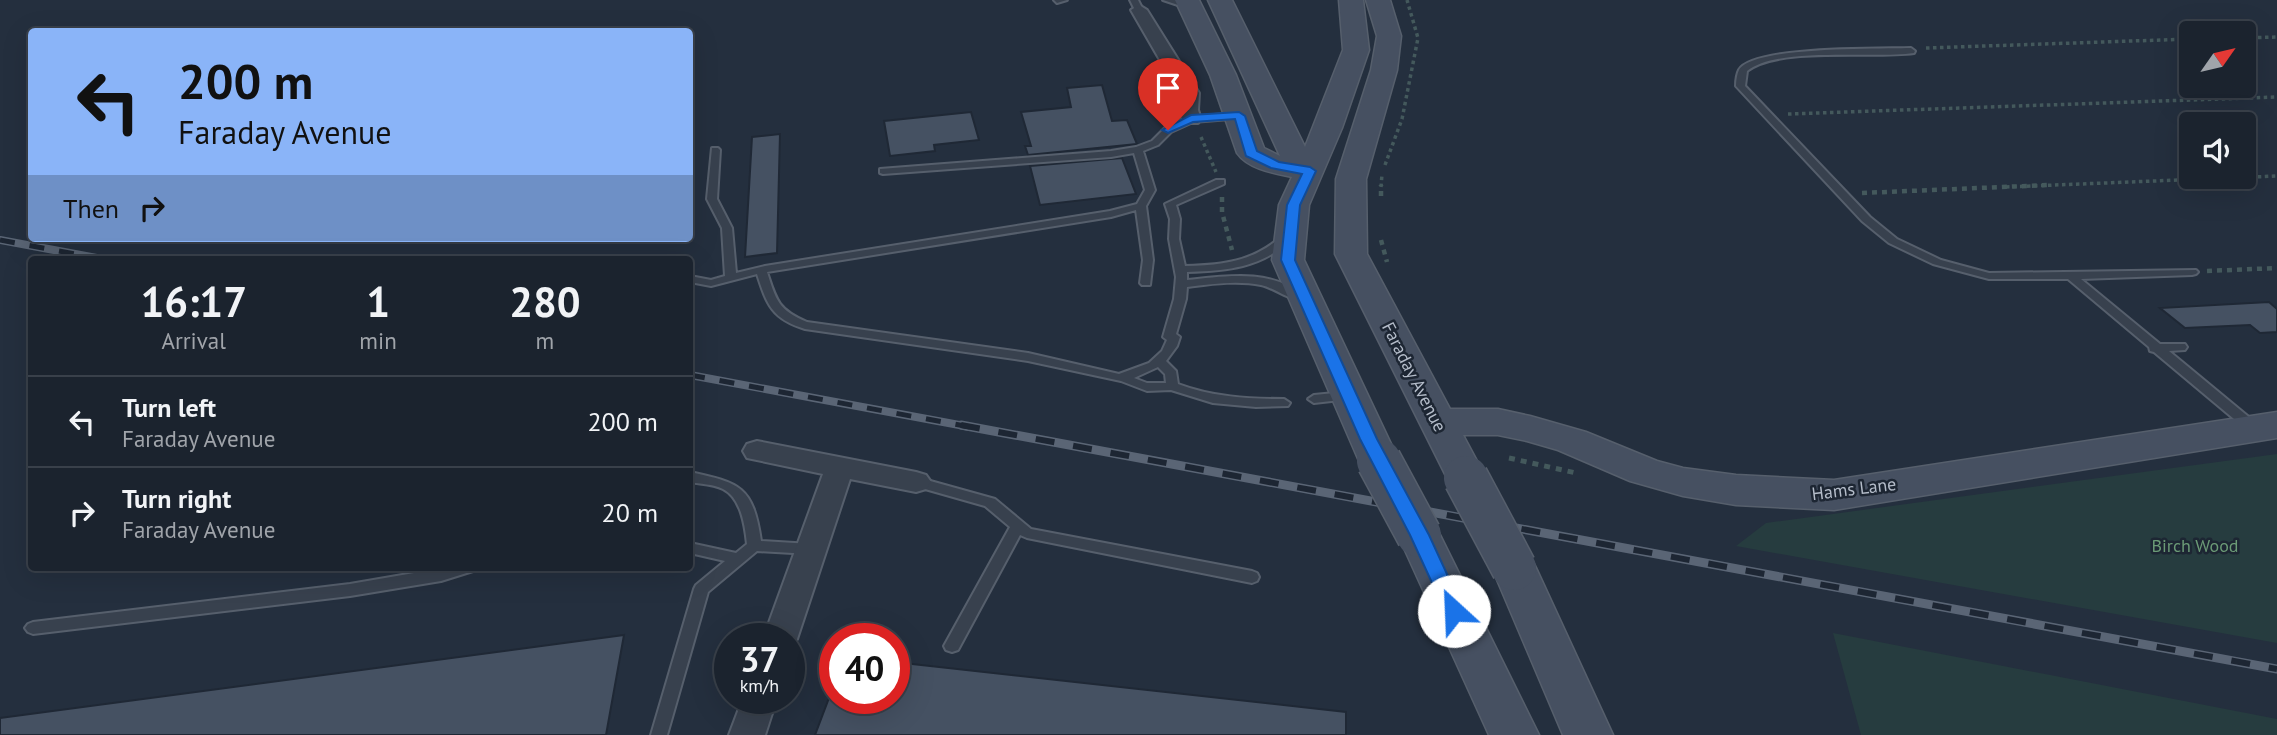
<!DOCTYPE html>
<html lang="en">
<head>
<meta charset="utf-8">
<style>
	:root { --surface:#1b232e; --page:#242b36; --text:#f1f3f6; --muted:#a0a4aa; --line:#39404a }
	body { margin:0; font-family:"PT Sans",sans-serif; background:var(--page); color:var(--text); height:100vh; display:flex; flex-direction:column; font-size:26px; white-space:nowrap }
	* { box-sizing:border-box; margin:0 }
	p { font-size:23px; color:var(--muted) }
	.icon { flex:none; width:38px; height:38px; fill:none; stroke:currentColor; stroke-width:2; stroke-linecap:round; stroke-linejoin:round }
	.map { position:relative; flex:1; overflow:hidden }
	.details { position:absolute; left:28px; top:256px; width:665px; height:315px; display:flex; flex-direction:column; background:var(--surface); border-radius:7px; box-shadow:0 7px 28px #0002,0 0 0 2px var(--line) }
	.details>* { flex:none }
	.banner { position:absolute; left:28px; top:28px; width:665px; height:214px; border-radius:7px; box-shadow:0 7px 28px #0002,0 0 0 2px var(--line); background:#8ab4f8; color:#111; overflow:hidden }
	.needle { width:46px; rotate:56deg }
	.controls { position:absolute; left:2179px; top:21px; display:grid; gap:14px }
	.controls a { display:grid; place-items:center; width:77px; height:77px; border-radius:7px; background:var(--surface); box-shadow:0 7px 28px #0002,0 0 0 2px var(--line); font-size:35px }
	.speed { position:absolute; left:714px; top:623px; display:flex; gap:14px; font-size:35px; font-weight:700; text-align:center }
	.speed>* { display:grid; place-content:center; width:91px; height:91px; border-radius:50%; background:var(--surface); box-shadow:0 7px 28px #0002,0 0 0 2px var(--line); line-height:1 }
	.speed small { font-size:18px; font-weight:400 }
	.speed .limit { border:10px solid #d22; background:#fff; color:#111 }
	.pin { position:absolute; display:grid; place-items:center; width:60px; height:60px; color:#fff; margin:-72px -30px; border-radius:50% 50% 50% 0; rotate:-45deg; box-shadow:0 0 7px #0007 }
	.pin .icon { rotate:45deg }
	.me { position:absolute; width:77px; margin:-38px; rotate:335deg; stroke-linejoin:round; filter:drop-shadow(0 0 5px #0008) }
	.turn { display:flex; align-items:center; gap:24px; height:147px; padding:0 35px; font-size:32px }
	.turn .icon { width:91px; height:91px; stroke-width:2.5 }
	.turn b { display:block; font-size:49px; line-height:60px }
	.then { display:flex; align-items:center; height:66px; padding:0 35px; background:#0003; gap:14px; font-size:26px }
	.eta { display:flex; justify-content:space-evenly; align-items:center; height:119px; text-align:center }
	.eta b { font-size:42px; font-weight:800; line-height:49px }
	ul { padding:0; list-style:none }
	li { display:flex; align-items:center; gap:21px; height:91px; padding:0 35px; border-top:2px solid var(--line) }
	li div { flex:1 }
	li b { display:block; font-size:26px }
	li em { font-style:normal }
	.map>svg:first-child { display:block }
	.green { fill:#263c3f }
	.building { fill:#455162; stroke:#1f2835; stroke-width:2 }
	.lines { fill:none; stroke-linecap:round; stroke-linejoin:round }
	.lane-casing { stroke:#565f6c; stroke-width:4 }
	.street-casing { stroke:#565f6c; stroke-width:4 }
	.secondary-casing { stroke:#565f6c; stroke-width:3 }
	.path-far2 { stroke:#44595c; stroke-width:3.5; stroke-dasharray:3.5 3.5; stroke-linecap:butt }
	.path-far1 { stroke:#44595c; stroke-width:4.5; stroke-dasharray:5 5; stroke-linecap:butt }
	.path { stroke:#44595c; stroke-width:5; stroke-dasharray:6 6; stroke-linecap:butt }
	.lane { fill:#38414e; fill-rule:evenodd }
	.street { fill:#38414e; fill-rule:evenodd }
	.secondary { fill:#465061; fill-rule:evenodd }
	.rail-far1-casing { stroke:#5a6575; stroke-width:8 }
	.rail-casing { stroke:#5a6575; stroke-width:9 }
	.rail-far1 { stroke:#1d2633; stroke-width:5; stroke-dasharray:15; stroke-linecap:butt }
	.rail { stroke:#1d2633; stroke-width:6; stroke-dasharray:19; stroke-linecap:butt }
	.secondary-bridge-casing { stroke:#565f6c; stroke-width:47; stroke-linecap:butt }
	.secondary-bridge { stroke:#465061; stroke-width:44 }
	.route { fill:#1a73e8; stroke:#114b97; stroke-width:2 }
	.labels { text-anchor:middle; stroke-width:5; stroke-linejoin:round; paint-order:stroke }
	.street-label { font-size:18px; fill:#b4bcc9; stroke:#1d2633 }
	.park-label { font-size:18px; fill:#6b9a76; stroke:#1d2633 }
</style>
</head>
<body>
<div class="map">
<svg width="2277" height="735" viewBox="0 0 2277 735">
	<rect width="100%" height="100%" fill="#242f3e"/>
	<g class="green">
		<path d="M 2277,454 L 2277,643 L 1736,546 L 1766,523 Z"/>
		<path d="M 1833,633 L 2277,719 L 2277,735 L 1861,735 Z"/>
	</g>
	<g class="building">
		<path d="M 1102,85 L 1112,121 L 1127,120 L 1137,144 L 1028,155 L 1025,146 L 1031,146 L 1021,112 L 1071,107 L 1067,88 Z"/>
		<path d="M 971,112 L 979,140 L 934,145 L 935,151 L 890,156 L 884,121 Z"/>
		<path d="M 780,134 L 777,253 L 745,257 L 752,137 Z"/>
		<path d="M 1122,158 L 1136,194 L 1040,205 L 1030,166 Z"/>
		<path d="M 2269,302 L 2277,309 L 2277,332 L 2260,333 L 2250,325 L 2185,328 L 2160,308 Z"/>
		<path d="M 624,635 L 606,735 L 0,735 L 0,718 Z"/>
		<path d="M 894,662 L 1346,712 L 1346,735 L 815,735 L 829,698 L 894,698 Z"/>
	</g>
	<g class="lines">
		<g class="lane-casing">
			<g id="lane">
				<path d="M 1054,0 L 1067,0 L 1057,3 Z"/>
				<path d="M 1130,0 L 1138,0 L 1142,8 L 1141,10 L 1135,10 Z"/>
				<path d="M 1163,0 L 1175,0 L 1194,7 L 1190,9 Z"/>
				<path d="M 1911,48 L 1915,51 L 1914,53 C 1872,59 1779,46 1747,71 L 1745,86 L 1870,217 L 1897,239 L 1941,260 L 1989,273 L 2196,270 L 2198,272 L 2196,274 L 2192,275 L 2081,279 L 2160,344 L 2185,344 L 2187,347 L 2185,350 L 2169,351 L 2256,423 L 2257,426 L 2256,429 L 2246,429 L 2154,352 L 2150,351 L 2149,347 L 2068,279 L 1989,279 L 1933,264 L 1889,243 L 1862,221 L 1736,86 C 1736,81 1737,74 1739,70 C 1752,46 1882,49 1911,48 Z"/>
				<path d="M 1239,113 L 1242,114 L 1242,118 L 1193,122 L 1171,132 L 1158,145 L 1143,151 L 1155,190 L 1146,206 L 1153,260 L 1150,285 L 1142,285 L 1140,283 L 1143,260 L 1136,210 L 1111,217 L 767,272 C 776,300 778,310 807,322 L 1028,353 L 1119,374 L 1149,363 L 1162,351 L 1167,340 L 1163,337 L 1174,299 L 1176,277 L 1169,239 L 1170,219 L 1165,204 L 1216,180 L 1224,180 L 1224,184 L 1176,205 L 1180,219 L 1179,239 L 1185,266 C 1224,265 1251,262 1281,237 L 1285,236 L 1290,239 C 1264,268 1224,271 1187,272 L 1187,280 C 1225,276 1275,268 1305,298 L 1303,300 C 1292,302 1275,288 1261,285 C 1237,280 1211,284 1187,287 L 1186,299 L 1176,334 L 1180,337 L 1177,346 L 1166,361 L 1176,371 L 1178,384 C 1213,397 1248,399 1284,399 L 1290,403 L 1288,406 L 1256,407 L 1213,403 L 1171,390 L 1147,391 L 1121,381 L 1028,361 L 805,329 C 772,319 767,305 757,274 L 711,286 L 690,282 L 690,276 L 711,280 L 725,276 L 722,228 L 707,199 L 712,148 L 718,148 L 720,150 L 717,199 L 732,228 L 736,273 L 765,266 L 1110,211 L 1137,204 L 1145,190 L 1134,153 L 1111,157 L 883,174 L 880,173 L 880,169 L 1111,151 L 1136,147 L 1152,141 L 1165,128 L 1188,117 ZM 1158,367 L 1165,374 L 1166,383 L 1147,383 L 1134,378 Z"/>
				<path d="M 1345,392 L 1349,393 L 1351,396 L 1349,399 L 1314,403 L 1308,399 L 1314,395 Z"/>
				<path d="M 690,472 C 740,483 753,486 761,541 L 811,544 L 816,545 L 818,549 L 816,553 L 811,554 L 757,551 L 708,592 L 667,735 L 651,735 L 694,589 L 696,585 L 725,561 L 690,553 L 690,543 L 736,553 L 747,544 C 745,525 741,498 723,489 C 713,484 700,484 690,482 Z"/>
				<path d="M 916,477 L 995,499 L 1031,529 L 1252,571 L 1257,573 L 1259,577 L 1257,581 L 1252,583 L 1027,538 L 1020,535 L 958,650 L 952,652 L 946,650 L 944,646 L 1010,527 L 985,506 L 911,485 L 909,482 L 911,479 Z"/>
				<path d="M 449,567 L 475,567 L 473,571 L 441,581 L 350,596 L 33,634 L 28,632 L 25,628 L 28,624 L 33,622 L 350,584 Z"/>
			</g>
		</g>
		<g class="street-casing">
			<g id="street">
				<path d="M 1139,5 L 1147,10 L 1199,93 L 1198,110 L 1201,119 L 1198,123 L 1184,123 L 1178,110 L 1179,93 L 1131,10 Z"/>
				<path d="M 757,441 L 916,472 L 926,475 L 931,482 L 926,489 L 916,492 L 850,479 L 797,639 L 789,649 L 789,639 L 763,639 L 823,474 L 747,458 L 743,451 L 747,444 Z"/>
				<path d="M 743,698 L 777,698 L 765,735 L 729,735 Z"/>
			</g>
		</g>
		<g class="secondary-casing">
			<g id="secondary">
				<path d="M 1175,0 L 1199,0 L 1236,75 L 1264,148 L 1280,156 L 1208,0 L 1232,0 L 1305,147 L 1343,50 L 1339,0 L 1363,0 L 1369,50 L 1342,128 L 1309,205 L 1304,260 L 1399,461 L 1393,471 L 1379,475 L 1365,471 L 1359,461 L 1272,260 L 1279,205 L 1292,177 C 1273,173 1248,169 1237,153 L 1210,75 Z"/>
				<path d="M 1366,0 L 1390,0 L 1401,36 L 1397,70 L 1366,179 L 1367,254 L 1450,409 L 1498,409 L 1530,416 L 1586,432 L 1657,461 L 1683,468 L 1736,475 L 1834,480 L 2277,412 L 2277,438 L 1834,510 L 1736,505 L 1683,496 L 1630,481 L 1558,450 L 1527,441 L 1498,435 L 1463,435 L 1486,478 L 1480,488 L 1466,492 L 1452,488 L 1335,254 L 1336,179 L 1371,70 L 1377,36 Z"/>
				<path d="M 1419,519 L 1434,524 L 1440,535 L 1539,735 L 1489,735 L 1398,535 L 1404,524 Z"/>
				<path d="M 1514,551 L 1530,556 L 1536,568 L 1613,735 L 1563,735 L 1492,568 L 1498,556 Z"/>
			</g>
		</g>
		<g class="path-far2">
			<path d="M 2244,38 L 2277,37"/>
			<path d="M 1926,48 L 2191,39"/>
			<path d="M 1788,114 L 2277,97"/>
			<path d="M 1201,137 L 1216,172"/>
			<path d="M 1385,165 L 1402,119 L 1418,38 L 1407,0"/>
			<path d="M 1381,187 L 1382,174"/>
			<path d="M 2006,187 L 2277,176"/>
		</g>
		<g class="path-far1">
			<path d="M 1862,193 L 2049,185"/>
			<path d="M 1381,196 L 1381,185"/>
			<path d="M 1222,197 L 1222,212 L 1232,250"/>
			<path d="M 1381,240 L 1387,262"/>
			<path d="M 2207,271 L 2277,268"/>
		</g>
		<path class="path" d="M 1509,458 L 1576,473"/>
		<use href="#lane" class="lane"/>
		<use href="#street" class="street"/>
		<use href="#secondary" class="secondary"/>
		<g class="rail-far1-casing">
			<g id="rail-far1">
				<path d="M 0,240 L 102,259"/>
				<path d="M 690,375 L 970,427"/>
			</g>
		</g>
		<g class="rail-casing">
			<path id="rail" d="M 961,425 L 2277,669"/>
		</g>
		<use href="#rail-far1" class="rail-far1"/>
		<use href="#rail" class="rail"/>
		<g class="secondary-bridge-casing">
			<g id="secondary-bridge">
				<path d="M 1379,461 L 1419,535"/>
				<path d="M 1466,478 L 1514,568"/>
			</g>
		</g>
		<use href="#secondary-bridge" class="secondary-bridge"/>
	</g>
	<path class="route" d="M 1239,112 L 1245,116 L 1257,151 L 1279,162 L 1310,167 L 1316,171 L 1300,205 L 1295,260 L 1377,439 L 1429,535 L 1464,611 L 1461,616 L 1454,618 L 1447,616 L 1445,611 L 1410,535 L 1360,439 L 1281,260 L 1287,205 L 1302,174 L 1271,168 L 1246,156 L 1235,119 L 1193,122 L 1168,133 L 1162,130 L 1191,115 Z"/>
	<g class="labels">
		<g class="street-label">
			<text transform="translate(1414 377) rotate(63)" y="6">Faraday Avenue</text>
			<text transform="translate(1854 489) rotate(-7)" y="6">Hams Lane</text>
		</g>
		<g class="park-label">
			<text x="2195" y="552">Birch Wood</text>
		</g>
	</g>
</svg>
<div class="controls">
<a><svg class="needle" viewBox="-14 -14 28 28"><path d="M0-13l5 13h-10z" fill="#e53935"/><path d="M0 13l5-13h-10z" fill="#a0a4aa"/></svg></a>
<a><svg class="icon" aria-label="sound" viewBox="0 0 24 24"><path d="M4 9h4l5-4v14l-5-4H4zM17 9q2 3 0 6"/></svg></a>
</div>
<div class="speed"><div>37<small>km/h</small></div><div class="limit">40</div></div>
<div class="pin" style="left:1168px;top:130px;background:#d93025"><svg class="icon" aria-label="arrive" viewBox="0 0 24 24"><path d="M6 21V4h12l-3 4 3 4H6"/></svg></div>
<svg class="me" style="left:1454px;top:611px" viewBox="-20 -20 40 40"><circle r="19" fill="#fff"/><path d="M0-13L10 11 0 6-10 11z" fill="#1a73e8"/></svg>
<div class="banner">
<div class="turn"><svg class="icon" aria-label="left" viewBox="0 0 24 24"><path d="M17 20v-9H6M10 6l-5 5 5 5"/></svg><div><b>200 m</b>Faraday Avenue</div></div>
<div class="then">Then<svg class="icon" aria-label="right" viewBox="0 0 24 24"><path d="M7 20v-9h11M14 6l5 5-5 5"/></svg></div>
</div>
<section class="details">
<div class="eta">
<div><b>16:17</b><p>Arrival</p></div>
<div><b>1</b><p>min</p></div>
<div><b>280</b><p>m</p></div>
</div>
<ul>
<li><svg class="icon" aria-label="left" viewBox="0 0 24 24"><path d="M17 20v-9H6M10 6l-5 5 5 5"/></svg><div><b>Turn left</b><p>Faraday Avenue</p></div><em>200 m</em></li>
<li><svg class="icon" aria-label="right" viewBox="0 0 24 24"><path d="M7 20v-9h11M14 6l5 5-5 5"/></svg><div><b>Turn right</b><p>Faraday Avenue</p></div><em>20 m</em></li>
</ul>
</section>
</div>
</body>
</html>
